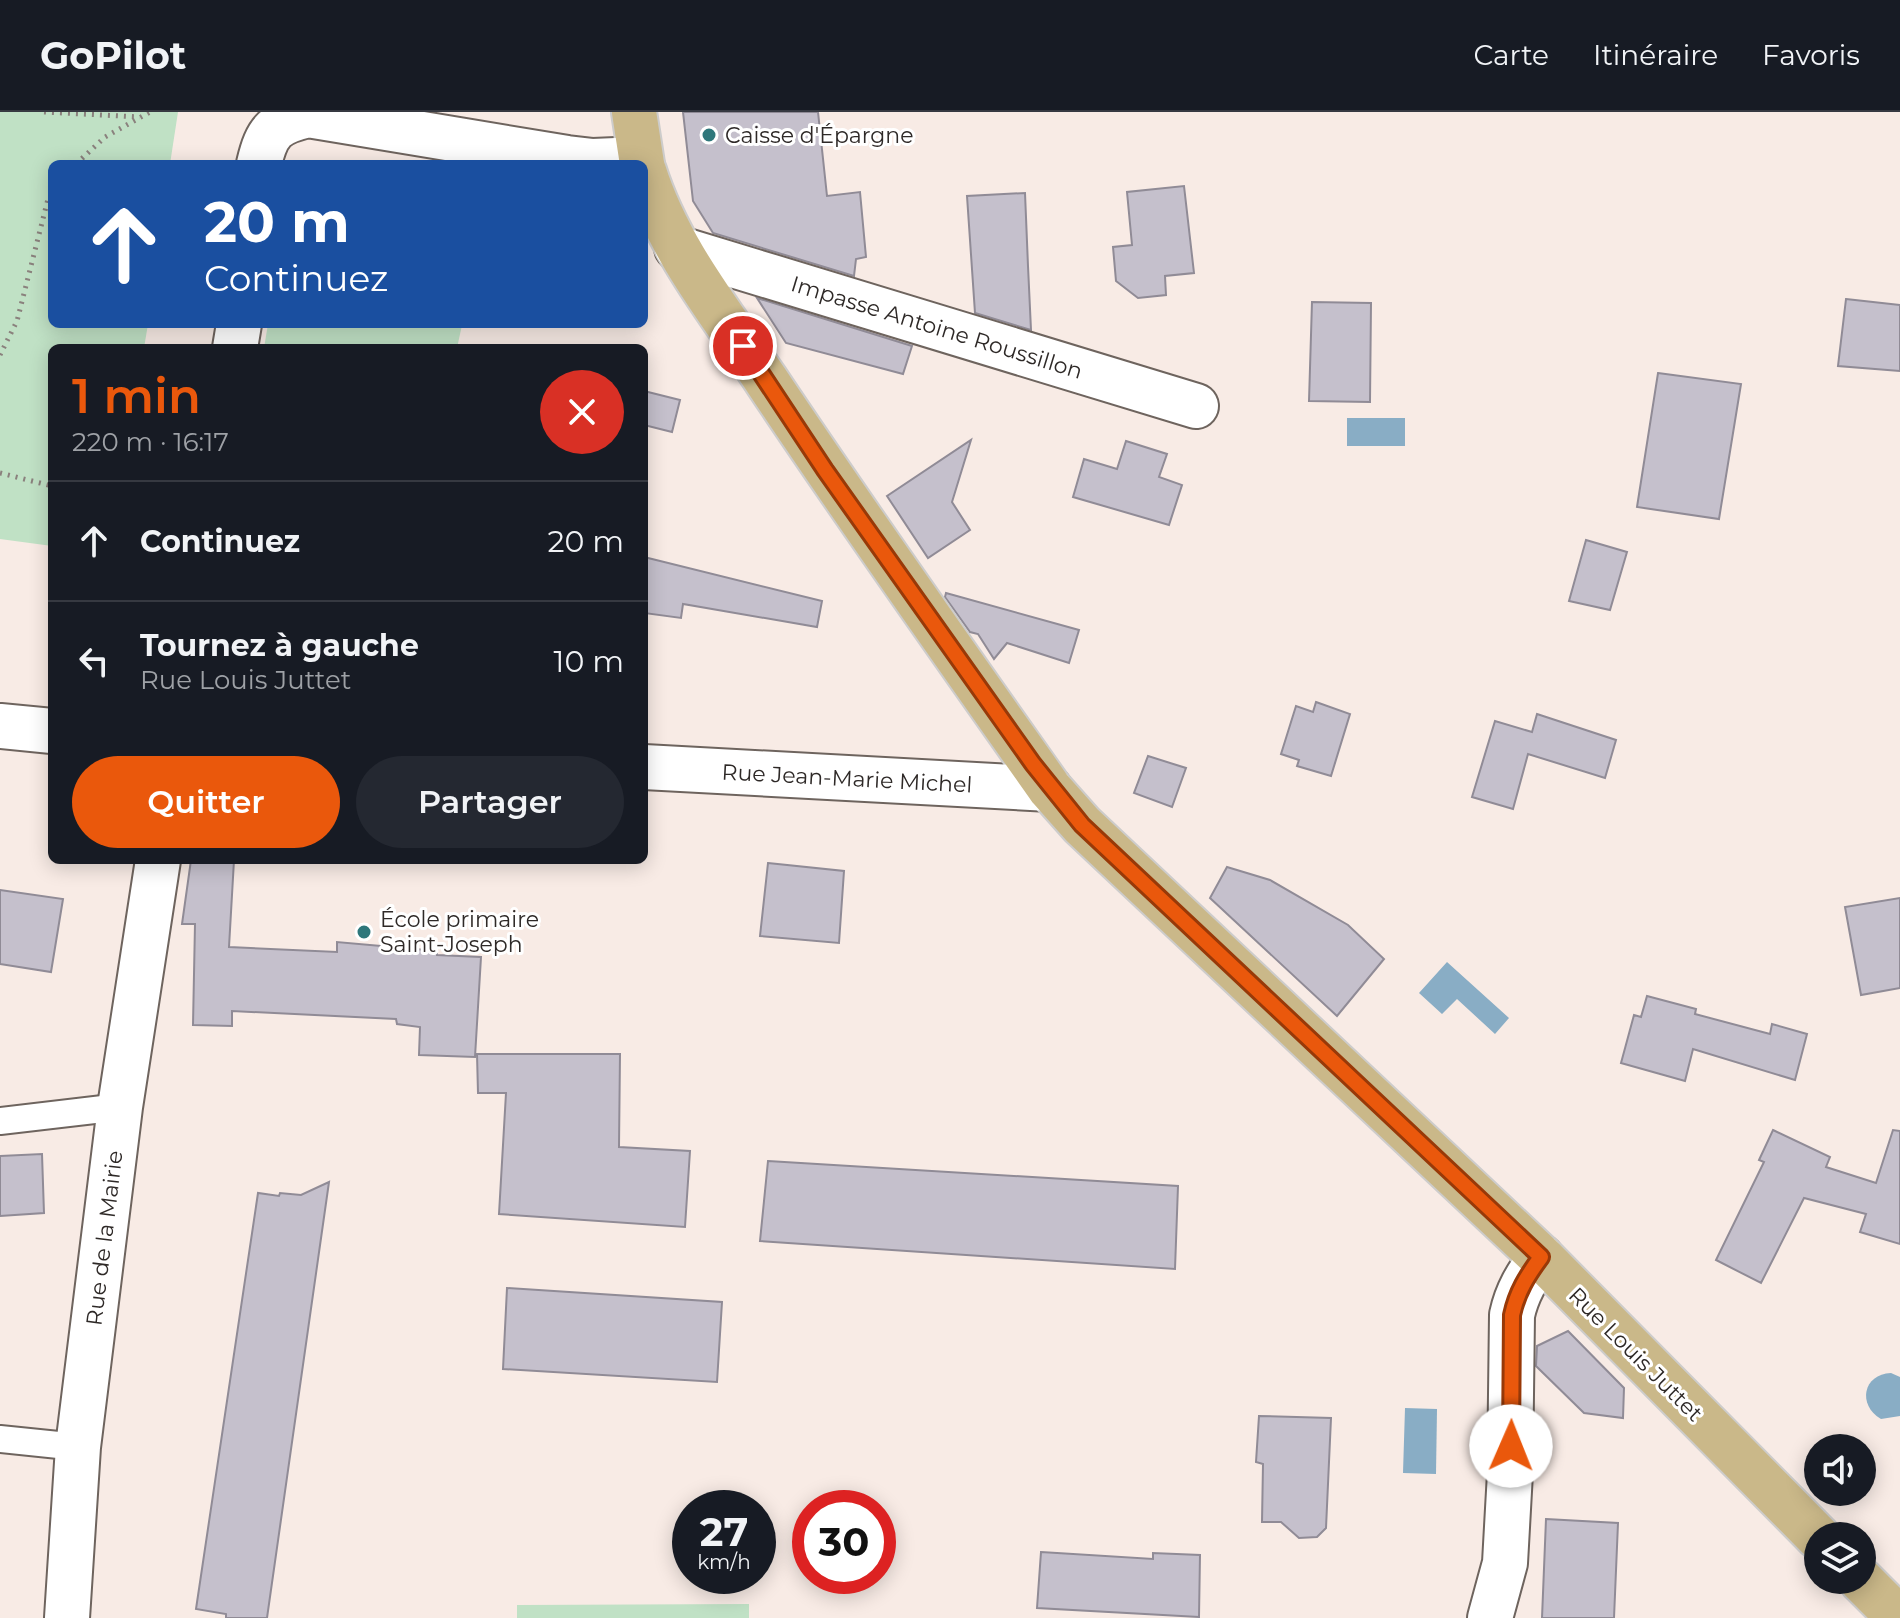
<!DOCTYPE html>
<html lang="fr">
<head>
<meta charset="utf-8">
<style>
	:root { --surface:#171b24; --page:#242831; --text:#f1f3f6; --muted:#9ea1a6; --line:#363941; --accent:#ea580c }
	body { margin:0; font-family:Montserrat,sans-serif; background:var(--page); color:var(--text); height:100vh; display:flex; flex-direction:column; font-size:30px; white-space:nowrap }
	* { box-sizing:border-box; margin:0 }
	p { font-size:26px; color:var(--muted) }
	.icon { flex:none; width:44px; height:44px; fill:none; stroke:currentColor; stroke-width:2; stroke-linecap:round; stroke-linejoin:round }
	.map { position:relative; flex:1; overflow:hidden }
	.side { position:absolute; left:48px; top:232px; width:600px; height:520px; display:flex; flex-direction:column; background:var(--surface); border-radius:12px; box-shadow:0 4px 20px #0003 }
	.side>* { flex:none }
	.hud { position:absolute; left:48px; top:48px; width:600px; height:168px; border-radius:12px; box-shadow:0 4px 20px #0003; background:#1a4fa0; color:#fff; overflow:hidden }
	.controls { position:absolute; left:1804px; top:1322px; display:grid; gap:16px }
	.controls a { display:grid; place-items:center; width:72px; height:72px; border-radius:50%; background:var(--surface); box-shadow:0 4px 20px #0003; font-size:40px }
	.speed { position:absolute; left:672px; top:1378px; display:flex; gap:16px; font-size:40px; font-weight:700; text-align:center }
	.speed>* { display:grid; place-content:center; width:104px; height:104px; border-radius:50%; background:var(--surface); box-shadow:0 4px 20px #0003; line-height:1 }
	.speed small { font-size:20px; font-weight:400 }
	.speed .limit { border:12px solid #d22; background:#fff; color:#111 }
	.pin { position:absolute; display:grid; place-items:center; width:68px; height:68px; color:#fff; margin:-34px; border:4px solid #fff; border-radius:50%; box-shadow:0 2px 8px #0007 }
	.me { position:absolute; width:88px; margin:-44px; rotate:1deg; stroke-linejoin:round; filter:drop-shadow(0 0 6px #0008) }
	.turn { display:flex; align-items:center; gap:28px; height:168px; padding:0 24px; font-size:36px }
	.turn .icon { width:104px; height:104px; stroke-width:2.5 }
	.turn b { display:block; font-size:56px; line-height:68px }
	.round { display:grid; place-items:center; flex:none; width:84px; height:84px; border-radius:42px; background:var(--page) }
	.head { display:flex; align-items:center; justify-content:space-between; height:136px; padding:0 24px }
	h1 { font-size:48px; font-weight:600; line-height:60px; color:var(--accent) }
	.primary-button { display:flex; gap:16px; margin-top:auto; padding:16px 24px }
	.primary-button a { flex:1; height:92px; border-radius:48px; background:var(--accent); color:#fff; font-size:32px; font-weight:600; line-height:92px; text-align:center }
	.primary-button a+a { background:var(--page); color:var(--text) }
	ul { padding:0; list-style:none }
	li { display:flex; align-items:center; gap:24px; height:120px; padding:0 24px; border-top:2px solid var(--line) }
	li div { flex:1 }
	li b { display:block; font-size:30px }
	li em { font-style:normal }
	header { display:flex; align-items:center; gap:48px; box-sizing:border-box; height:112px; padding:0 40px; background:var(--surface); border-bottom:2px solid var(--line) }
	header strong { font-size:38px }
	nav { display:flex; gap:44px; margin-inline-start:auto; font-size:28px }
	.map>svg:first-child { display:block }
	.green { fill:#c0e1c5 }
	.water { fill:#89adc5 }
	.building { fill:#c5c0cc; stroke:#908b96; stroke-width:2 }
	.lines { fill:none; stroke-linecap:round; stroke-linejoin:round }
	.lane-casing { stroke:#6e645e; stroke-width:30 }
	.street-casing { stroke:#6e645e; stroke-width:48 }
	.primary-casing { stroke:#cdcccb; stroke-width:48 }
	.path { stroke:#8a817d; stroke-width:5; stroke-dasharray:2 6; stroke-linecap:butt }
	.lane { stroke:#fff; stroke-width:26 }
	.street { stroke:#fff; stroke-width:44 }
	.primary { stroke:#cab889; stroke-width:44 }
	.route-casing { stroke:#983908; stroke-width:20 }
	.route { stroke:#ea580c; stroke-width:14 }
	.poi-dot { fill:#2e777b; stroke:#fff; stroke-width:3 }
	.labels { text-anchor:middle; stroke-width:6; stroke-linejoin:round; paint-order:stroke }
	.poi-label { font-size:22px; fill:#2e2927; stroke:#fff; text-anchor:start }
	.street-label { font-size:22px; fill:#2e2927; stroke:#fff }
</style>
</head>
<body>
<header>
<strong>GoPilot</strong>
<nav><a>Carte</a><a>Itinéraire</a><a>Favoris</a></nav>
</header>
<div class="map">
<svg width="1900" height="1506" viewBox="0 0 1900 1506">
	<rect width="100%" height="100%" fill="#f8ebe5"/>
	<g class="green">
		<path d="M 0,0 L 178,0 L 170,52 L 52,52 L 52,212 L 148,212 L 144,236 L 52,236 L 52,434 L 0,427 Z"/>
		<path d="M 268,212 L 456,212 L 462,213 L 457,236 L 264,236 Z"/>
		<path d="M 749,1492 L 749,1506 L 517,1506 L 517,1493 Z"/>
	</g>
	<g class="water">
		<rect x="1347" y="306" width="58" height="28"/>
		<path d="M 1447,850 L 1509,906 L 1495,922 L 1457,887 L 1442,902 L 1419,881 Z"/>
		<path d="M 1891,1261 L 1900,1265 L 1900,1304 L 1881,1307 C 1857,1293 1863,1262 1891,1261 Z"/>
		<path d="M 1405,1296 L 1437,1297 L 1436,1362 L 1403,1361 Z"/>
	</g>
	<g class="building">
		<path d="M 683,0 L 818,0 L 827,84 L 860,80 L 866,145 L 856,147 L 854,164 L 713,121 L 693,89 Z"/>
		<path d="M 1184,74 L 1194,161 L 1165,164 L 1166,183 L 1138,186 L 1116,169 L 1113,135 L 1132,133 L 1127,80 Z"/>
		<path d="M 1025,81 L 1028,154 L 1031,218 L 975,201 L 967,84 Z"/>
		<path d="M 757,186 L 912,234 L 903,262 L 786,231 Z"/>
		<path d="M 1846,187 L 1900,193 L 1900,259 L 1838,254 Z"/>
		<path d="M 1312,190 L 1371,191 L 1370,290 L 1309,289 Z"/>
		<path d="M 1658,261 L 1741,272 L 1719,407 L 1637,395 Z"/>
		<path d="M 644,279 L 680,288 L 672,320 L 644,313 Z"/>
		<path d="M 971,328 L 952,390 L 970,418 L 928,446 L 887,384 Z"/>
		<path d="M 1126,329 L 1167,342 L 1159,365 L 1182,373 L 1169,413 L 1073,385 L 1084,347 L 1117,357 Z"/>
		<path d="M 1586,428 L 1627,440 L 1610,498 L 1569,489 Z"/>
		<path d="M 644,445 L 822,489 L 817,515 L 683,492 L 681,506 L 644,501 Z"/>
		<path d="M 946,481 L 1079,518 L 1069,551 L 1007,531 L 994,547 L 978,522 L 970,520 L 945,485 Z"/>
		<path d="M 1316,590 L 1350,602 L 1331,664 L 1297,654 L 1299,648 L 1281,642 L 1296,594 L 1313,600 Z"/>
		<path d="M 1537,602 L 1616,628 L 1605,666 L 1528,642 L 1513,697 L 1472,685 L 1495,609 L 1532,620 Z"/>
		<path d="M 1148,644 L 1186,656 L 1172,695 L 1134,681 Z"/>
		<path d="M 191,748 L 234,748 L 229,835 L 337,840 L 337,830 L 437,839 L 437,843 L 481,845 L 475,945 L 419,943 L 420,915 L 397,912 L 396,907 L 232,899 L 232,914 L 193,913 L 195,812 L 182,812 Z"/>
		<path d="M 768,751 L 844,759 L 839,831 L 760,824 Z"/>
		<path d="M 1227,755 L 1270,768 L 1348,813 L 1384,847 L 1337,904 L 1210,786 Z"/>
		<path d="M 0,778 L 63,787 L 51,860 L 0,852 Z"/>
		<path d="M 1900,786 L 1900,876 L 1861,883 L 1845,795 Z"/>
		<path d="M 1647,884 L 1696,897 L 1695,902 L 1770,922 L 1772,912 L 1807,922 L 1795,968 L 1693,937 L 1685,969 L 1621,951 L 1634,903 L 1641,905 Z"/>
		<path d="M 477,942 L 620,942 L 619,1035 L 690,1039 L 685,1115 L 499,1102 L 506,981 L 478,981 Z"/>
		<path d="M 1773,1018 L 1830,1045 L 1826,1055 L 1876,1071 L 1893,1018 L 1900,1019 L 1900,1132 L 1860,1120 L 1866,1102 L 1804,1086 L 1761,1171 L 1716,1148 L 1764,1050 L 1759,1048 Z"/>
		<path d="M 42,1042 L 44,1101 L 0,1104 L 0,1044 Z"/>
		<path d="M 768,1049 L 1178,1074 L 1175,1157 L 760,1129 Z"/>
		<path d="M 329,1070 L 267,1506 L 226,1506 L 226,1502 L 196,1497 L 258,1081 L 279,1084 L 280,1081 L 301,1083 Z"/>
		<path d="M 507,1176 L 722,1190 L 717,1270 L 503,1257 Z"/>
		<path d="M 1568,1219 L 1624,1276 L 1623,1306 L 1584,1301 L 1536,1254 L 1537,1234 Z"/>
		<path d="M 1259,1304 L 1331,1306 L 1326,1416 L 1317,1425 L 1299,1426 L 1281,1410 L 1262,1410 L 1263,1352 L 1256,1350 Z"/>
		<path d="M 1546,1407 L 1618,1411 L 1614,1506 L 1542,1506 Z"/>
		<path d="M 1041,1440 L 1153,1447 L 1153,1441 L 1200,1443 L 1199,1505 L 1037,1496 Z"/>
	</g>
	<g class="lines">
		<g class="lane-casing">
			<g id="lane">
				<path d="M 0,1009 L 120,995"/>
				<path d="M 0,1327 L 78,1335"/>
			</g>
		</g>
		<g class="street-casing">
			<g id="street">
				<path d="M 259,52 C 267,18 275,11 308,3 L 567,46 L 593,49 L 640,47"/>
				<path d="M 677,136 L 1196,294"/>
				<path d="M 235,236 L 239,212"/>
				<path d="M 0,614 L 52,619"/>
				<path d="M 644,655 L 1050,677"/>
				<path d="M 67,1506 L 78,1335 L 120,995 L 158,748"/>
				<path d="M 1490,1506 L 1505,1451 L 1510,1361 L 1512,1203 C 1517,1180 1527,1164 1541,1145"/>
			</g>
		</g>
		<g class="primary-casing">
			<g id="primary">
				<path d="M 634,0 L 642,52"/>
				<path d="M 644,59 C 668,136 721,201 766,268 C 858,406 954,541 1050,677 L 1082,713 L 1541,1145 L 1818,1425"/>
				<path d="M 1861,1468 L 1899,1506"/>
			</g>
		</g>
		<g class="path">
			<path d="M 44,0 L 140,5"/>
			<path d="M 76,52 L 105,25 L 150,0"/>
			<path d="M 0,243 L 17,209 L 48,87 L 52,80"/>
			<path d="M 0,361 L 52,374"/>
		</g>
		<use href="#lane" class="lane"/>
		<use href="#street" class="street"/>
		<use href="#primary" class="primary"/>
	</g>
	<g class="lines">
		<g class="route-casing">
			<path id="route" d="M 743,234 L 825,358 L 1033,652 L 1082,713 L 1541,1145 C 1527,1164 1517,1180 1512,1203 L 1511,1334"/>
		</g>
		<use href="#route" class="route"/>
	</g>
	<g class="poi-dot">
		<circle cx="709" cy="23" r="8"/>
		<circle cx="364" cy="820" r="8"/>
	</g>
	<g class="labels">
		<g class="poi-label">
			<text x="725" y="31">Caisse d'Épargne</text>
			<text x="380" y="815">École primaire<tspan x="380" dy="25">Saint-Joseph</tspan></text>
		</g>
		<g class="street-label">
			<text transform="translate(937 215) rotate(17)" y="8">Impasse Antoine Roussillon</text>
			<text transform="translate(847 666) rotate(3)" y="8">Rue Jean-Marie Michel</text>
			<text transform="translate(104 1126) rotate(-83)" y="8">Rue de la Mairie</text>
			<text transform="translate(1636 1242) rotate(45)" y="8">Rue Louis Juttet</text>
		</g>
	</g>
</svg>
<div class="controls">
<a><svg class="icon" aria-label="sound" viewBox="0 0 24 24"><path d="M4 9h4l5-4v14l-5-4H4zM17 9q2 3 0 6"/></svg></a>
<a><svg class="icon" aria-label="layers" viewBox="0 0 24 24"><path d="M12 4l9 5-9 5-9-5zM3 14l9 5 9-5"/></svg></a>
</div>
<div class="speed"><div>27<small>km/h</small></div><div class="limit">30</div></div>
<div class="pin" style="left:743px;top:234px;background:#d93025"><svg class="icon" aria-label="arrive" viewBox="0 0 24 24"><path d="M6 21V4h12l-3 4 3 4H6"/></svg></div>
<svg class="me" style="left:1511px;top:1334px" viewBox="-20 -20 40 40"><circle r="19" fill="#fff"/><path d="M0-13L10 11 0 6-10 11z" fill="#ea580c"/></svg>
<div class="hud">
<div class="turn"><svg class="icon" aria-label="ahead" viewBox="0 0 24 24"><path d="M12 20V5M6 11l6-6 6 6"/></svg><div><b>20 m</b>Continuez</div></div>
</div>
<section class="side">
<div class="head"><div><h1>1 min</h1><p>220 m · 16:17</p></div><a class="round" style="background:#d93025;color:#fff"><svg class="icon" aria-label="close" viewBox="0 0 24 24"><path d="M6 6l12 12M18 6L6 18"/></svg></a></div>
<ul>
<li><svg class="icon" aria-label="ahead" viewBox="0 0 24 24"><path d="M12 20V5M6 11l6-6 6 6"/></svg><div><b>Continuez</b></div><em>20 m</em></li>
<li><svg class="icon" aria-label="left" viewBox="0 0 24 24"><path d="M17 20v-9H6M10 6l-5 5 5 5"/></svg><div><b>Tournez à gauche</b><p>Rue Louis Juttet</p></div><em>10 m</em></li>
</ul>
<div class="primary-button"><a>Quitter</a><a>Partager</a></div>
</section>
</div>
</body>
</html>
